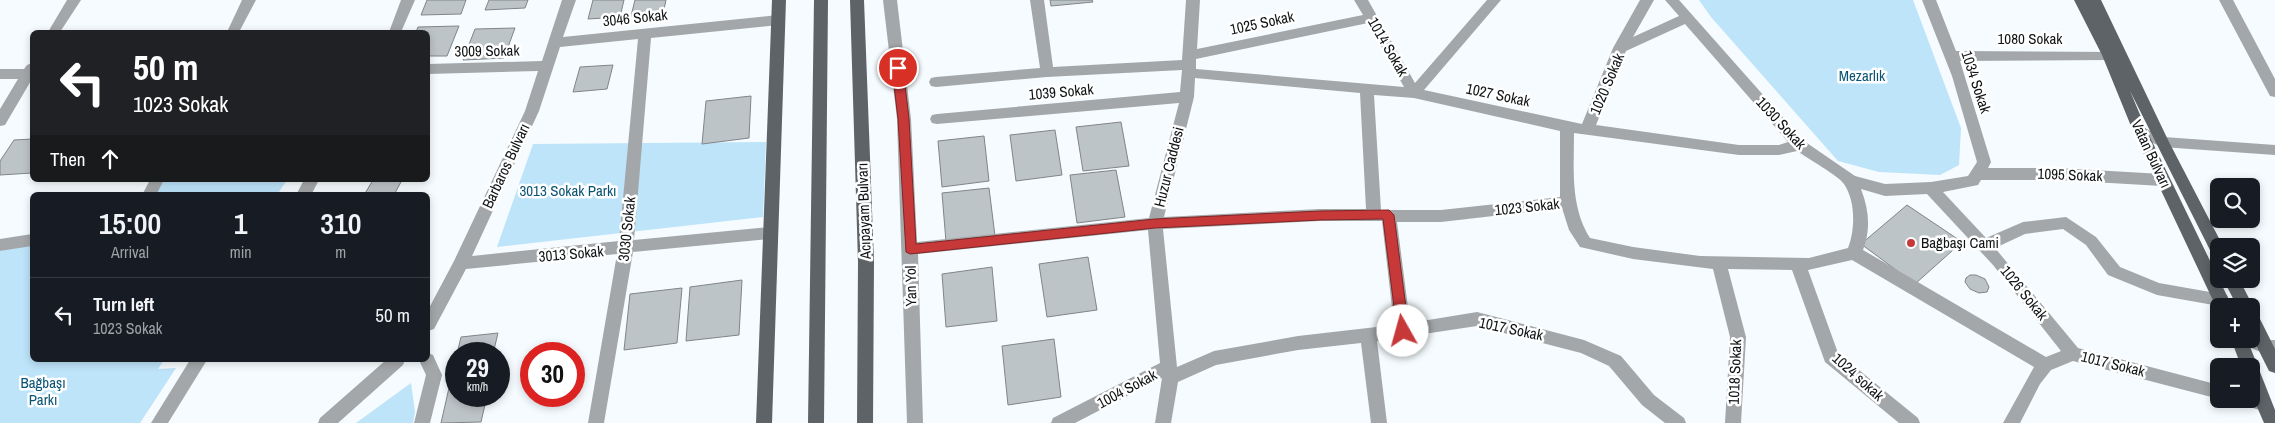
<!DOCTYPE html>
<html lang="en">
<head>
<meta charset="utf-8">
<style>
	:root { --surface:#171b24; --page:#20242c; --text:#f1f3f6; --muted:#9ea1a6; --line:#363941 }
	body { margin:0; font-family:"Archivo Narrow",sans-serif; background:var(--page); color:var(--text); height:100vh; display:flex; flex-direction:column; font-size:19px; white-space:nowrap }
	* { box-sizing:border-box; margin:0 }
	p { font-size:16px; color:var(--muted) }
	.icon { flex:none; width:28px; height:28px; fill:none; stroke:currentColor; stroke-width:2; stroke-linecap:round; stroke-linejoin:round }
	.map { position:relative; flex:1; overflow:hidden }
	.side { position:absolute; left:30px; top:192px; width:400px; height:170px; display:flex; flex-direction:column; background:var(--surface); border-radius:8px; box-shadow:0 2px 8px #0003 }
	.side>* { flex:none }
	.top-card { position:absolute; left:30px; top:30px; width:400px; height:152px; border-radius:8px; box-shadow:0 2px 8px #0003; background:#202124; color:#fff; overflow:hidden }
	.tools { position:absolute; left:2210px; top:178px; display:grid; gap:10px }
	.tools a { display:grid; place-items:center; width:50px; height:50px; border-radius:8px; background:var(--surface); box-shadow:0 2px 8px #0003; font-size:25px }
	.speed { position:absolute; left:445px; top:342px; display:flex; gap:10px; font-size:25px; font-weight:700; text-align:center }
	.speed>* { display:grid; place-content:center; width:65px; height:65px; border-radius:50%; background:var(--surface); box-shadow:0 2px 8px #0003; line-height:1 }
	.speed small { font-size:12px; font-weight:400 }
	.speed .limit { border:8px solid #d22; background:#fff; color:#111 }
	.pin { position:absolute; display:grid; place-items:center; width:42px; height:42px; color:#fff; margin:-21px; border:2px solid #fff; border-radius:50%; box-shadow:0 1px 5px #0007 }
	.me { position:absolute; width:55px; margin:-28px; rotate:353deg; stroke-linejoin:round; filter:drop-shadow(0 0 4px #0008) }
	.turn { display:flex; align-items:center; gap:18px; height:105px; padding:0 20px; font-size:22px }
	.turn .icon { width:65px; height:65px; stroke-width:2.5 }
	.turn b { display:block; font-size:35px; line-height:42px }
	.then { display:flex; align-items:center; height:48px; padding:0 20px; background:#0003; gap:10px; font-size:19px }
	.eta { display:flex; justify-content:space-evenly; align-items:center; height:85px; text-align:center }
	.eta b { font-size:30px; font-weight:600; line-height:35px }
	ul { padding:0; list-style:none }
	li { display:flex; align-items:center; gap:15px; height:75px; padding:0 20px; border-top:1px solid var(--line) }
	li div { flex:1 }
	li b { display:block; font-size:19px }
	li em { font-style:normal }
	.map>svg:first-child { display:block }
	.green { fill:#bee4fa }
	.building { fill:#bdc4c8; stroke:#7f8589 }
	.lines { fill:none; stroke-linecap:round; stroke-linejoin:round }
	.minor { fill:#a4a7a9; fill-rule:evenodd }
	.major { fill:#5e6367; fill-rule:evenodd }
	.route { fill:#c73839; stroke:#812425 }
	.poi-dot { fill:#c73839; stroke:#fff; stroke-width:2 }
	.labels { text-anchor:middle; stroke-width:5; stroke-linejoin:round; paint-order:stroke }
	.street-label { font-size:15px; fill:#111415; stroke:#fff }
	.park-label { font-size:15px; fill:#0a5373; stroke:#fff }
	.poi-label { font-size:15px; fill:#111415; stroke:#fff; text-anchor:start }
</style>
</head>
<body>
<div class="map">
<svg width="2275" height="423" viewBox="0 0 2275 423">
	<rect width="100%" height="100%" fill="#f5fbfe"/>
	<g class="green">
		<path d="M 1699,0 L 1913,0 L 1961,128 L 1959,165 L 1940,175 L 1879,172 L 1838,161 L 1711,17 Z"/>
		<path d="M 766,142 L 763,217 L 497,247 L 533,144 Z"/>
		<path d="M 163,180 L 287,180 L 277,195 L 155,195 Z"/>
		<path d="M 32,245 L 32,360 L 164,360 L 158,369 L 176,368 L 140,423 L 0,423 L 0,251 Z"/>
		<path d="M 411,383 L 415,412 L 413,423 L 356,423 Z"/>
	</g>
	<g class="building">
		<path d="M 427,0 L 466,0 L 461,14 L 421,15 Z"/>
		<path d="M 489,0 L 528,0 L 525,8 L 485,10 Z"/>
		<path d="M 593,0 L 624,0 L 620,17 L 588,19 Z"/>
		<path d="M 635,0 L 666,0 L 663,14 L 631,16 Z"/>
		<path d="M 1050,0 L 1092,0 L 1093,2 L 1051,6 Z"/>
		<path d="M 459,26 L 447,56 L 428,56 L 428,32 L 416,32 L 418,27 Z"/>
		<path d="M 515,28 L 504,58 L 463,60 L 475,29 Z"/>
		<path d="M 613,65 L 607,89 L 573,92 L 580,67 Z"/>
		<path d="M 751,96 L 749,138 L 702,144 L 706,101 Z"/>
		<path d="M 1121,122 L 1129,166 L 1083,171 L 1076,127 Z"/>
		<path d="M 1055,130 L 1062,175 L 1016,181 L 1010,135 Z"/>
		<path d="M 984,136 L 989,181 L 942,187 L 938,141 Z"/>
		<path d="M 32,139 L 32,173 L 0,175 L 0,161 L 14,140 Z"/>
		<path d="M 1116,170 L 1125,217 L 1077,223 L 1070,175 Z"/>
		<path d="M 373,180 L 402,180 L 394,195 L 364,195 Z"/>
		<path d="M 989,188 L 995,236 L 946,242 L 942,193 Z"/>
		<path d="M 1907,205 L 1962,242 L 1915,284 L 1861,244 Z"/>
		<path d="M 1088,257 L 1097,310 L 1047,317 L 1039,264 Z"/>
		<path d="M 992,267 L 997,321 L 946,327 L 942,274 Z"/>
		<path d="M 1970,275 L 1976,275 L 1985,279 L 1989,287 L 1987,292 L 1979,293 L 1970,289 L 1965,282 L 1966,278 Z"/>
		<path d="M 742,280 L 739,335 L 686,341 L 690,287 Z"/>
		<path d="M 682,288 L 677,343 L 624,350 L 630,294 Z"/>
		<path d="M 498,333 L 493,354 L 457,354 L 461,337 Z"/>
		<path d="M 1054,339 L 1061,397 L 1008,405 L 1002,346 Z"/>
		<path d="M 451,379 L 456,379 L 456,396 L 487,396 L 481,422 L 441,423 Z"/>
	</g>
	<g class="lines">
		<g class="minor">
			<path d="M 67,0 L 81,0 L 60,32 L 48,32 Z"/>
			<path d="M 242,0 L 256,0 L 239,32 L 227,32 Z"/>
			<path d="M 401,0 L 415,0 L 401,32 L 389,32 Z"/>
			<path d="M 562,0 L 576,0 L 563,37 L 778,15 L 785,20 L 778,25 L 651,38 L 634,240 L 770,227 L 775,229 L 778,233 L 775,237 L 770,239 L 633,252 L 604,423 L 588,423 L 617,254 L 466,269 L 434,329 L 428,331 L 428,310 L 454,261 L 525,111 L 538,71 L 428,74 L 428,64 L 542,61 ZM 638,39 L 619,241 L 472,256 L 539,111 L 560,47 Z"/>
			<path d="M 883,0 L 897,0 L 911,119 L 917,242 L 1149,218 L 1179,103 L 937,124 L 932,123 L 930,119 L 932,115 L 937,114 L 1180,92 L 1182,70 L 1047,77 L 936,87 L 931,86 L 929,82 L 931,78 L 936,77 L 1040,68 L 1030,0 L 1044,0 L 1053,67 L 1182,60 L 1186,0 L 1200,0 L 1197,49 L 1363,15 L 1354,0 L 1368,0 L 1415,83 L 1487,0 L 1501,0 L 1424,90 L 1582,124 L 1613,48 L 1640,0 L 1654,0 L 1633,37 L 1679,16 L 1665,0 L 1679,0 L 1804,141 L 1855,176 L 1885,184 L 1931,182 L 1968,176 L 1977,162 L 1952,76 L 1922,0 L 1936,0 L 1956,51 L 2114,52 L 2116,55 L 2114,58 L 2109,60 L 1960,61 L 1991,162 L 1988,168 L 2058,168 L 2162,174 L 2167,176 L 2169,180 L 2167,184 L 2162,186 L 2058,180 L 1981,180 L 1978,185 L 1943,192 L 1986,238 L 2023,222 L 2066,217 L 2096,237 L 2120,267 L 2159,283 L 2227,295 L 2229,300 L 2227,305 L 2219,306 L 2157,295 L 2108,275 L 2086,245 L 2063,229 L 2025,234 L 1995,248 L 2078,348 L 2219,385 L 2219,399 L 2221,399 L 2219,399 L 2073,361 L 2051,370 L 2040,384 L 2020,423 L 2003,423 L 2034,367 L 1852,260 L 1808,270 L 1838,353 L 1918,418 L 1920,423 L 1899,423 L 1825,362 L 1792,270 L 1728,269 L 1746,337 L 1741,423 L 1725,423 L 1730,337 L 1713,269 L 1633,259 L 1580,247 L 1569,230 L 1562,208 L 1441,222 L 1397,222 L 1410,323 L 1477,312 L 1584,340 L 1621,356 L 1654,395 L 1684,418 L 1686,423 L 1665,423 L 1642,405 L 1609,366 L 1581,353 L 1477,326 L 1377,341 L 1387,423 L 1371,423 L 1361,343 L 1298,350 L 1216,365 L 1178,382 L 1171,423 L 1155,423 L 1162,378 L 1075,423 L 1051,423 L 1053,418 L 1160,363 L 1148,230 L 918,254 L 923,423 L 907,423 L 897,119 ZM 1368,23 L 1404,87 L 1196,69 L 1196,59 ZM 1685,24 L 1788,142 L 1779,145 L 1739,145 L 1596,125 L 1626,51 ZM 1195,78 L 1360,93 L 1366,209 L 1320,209 L 1164,217 L 1194,97 ZM 1374,95 L 1414,98 L 1560,131 L 1560,197 L 1441,210 L 1381,210 ZM 1574,133 L 1739,155 L 1779,155 L 1797,151 C 1807,158 1839,176 1844,184 C 1856,202 1855,230 1848,248 L 1809,258 L 1700,256 L 1633,247 L 1590,238 C 1570,206 1574,169 1574,133 ZM 1861,189 L 1885,196 L 1927,194 L 1993,265 L 2061,351 L 2046,357 L 1863,250 C 1871,229 1869,210 1861,189 ZM 1320,221 L 1382,221 L 1394,325 L 1298,336 L 1214,351 L 1177,367 L 1163,229 Z"/>
			<path d="M 2219,0 L 2233,0 L 2275,79 L 2275,97 L 2270,96 Z"/>
			<path d="M 32,63 L 32,79 L 5,125 L 0,126 L 0,109 L 18,79 L 0,79 L 0,69 L 24,69 L 27,65 Z"/>
			<path d="M 2140,126 L 2164,137 L 2275,145 L 2275,155 L 2162,147 L 2135,135 L 2133,131 L 2135,127 Z"/>
			<path d="M 150,180 L 164,180 L 156,195 L 142,195 Z"/>
			<path d="M 304,180 L 319,180 L 311,195 L 296,195 Z"/>
			<path d="M 32,234 L 32,246 L 0,251 L 0,239 Z"/>
			<path d="M 2251,334 L 2267,340 L 2275,340 L 2275,354 L 2266,354 L 2240,344 L 2238,339 L 2251,339 Z"/>
			<path d="M 428,353 L 433,355 L 442,375 L 430,423 L 414,423 L 426,375 L 419,360 L 428,360 Z"/>
			<path d="M 190,360 L 207,360 L 168,423 L 151,423 Z"/>
			<path d="M 386,360 L 405,360 L 403,365 L 338,423 L 318,423 L 320,418 Z"/>
			<path d="M 2251,393 L 2269,399 L 2271,404 L 2269,409 L 2263,411 L 2239,404 L 2237,399 L 2251,399 Z"/>
		</g>
		<g class="major">
			<path d="M 772,0 L 786,0 L 772,423 L 756,423 Z"/>
			<path d="M 814,0 L 828,0 L 824,423 L 808,423 Z"/>
			<path d="M 850,0 L 864,0 L 874,262 L 873,423 L 857,423 L 858,262 Z"/>
			<path d="M 2074,0 L 2101,0 L 2169,142 L 2223,246 L 2219,246 L 2219,260 L 2214,258 L 2130,91 L 2147,131 L 2232,306 L 2219,306 L 2218,311 L 2133,131 L 2102,55 Z"/>
			<path d="M 2223,279 L 2239,279 L 2253,306 L 2251,309 L 2251,306 L 2237,306 Z"/>
			<path d="M 2251,311 L 2257,313 L 2275,349 L 2275,373 L 2269,371 L 2251,335 Z"/>
			<path d="M 2231,339 L 2247,339 L 2275,410 L 2275,423 L 2264,423 L 2251,393 L 2251,366 L 2241,366 Z"/>
		</g>
	</g>
	<path class="route" d="M 898,64 L 903,68 L 909,119 L 916,244 L 1155,219 L 1320,211 L 1389,210 L 1394,215 L 1409,331 L 1408,335 L 1399,335 L 1397,331 L 1383,219 L 1320,220 L 1155,228 L 910,254 L 906,252 L 898,119 L 892,68 Z"/>
	<circle class="poi-dot" cx="1911" cy="243" r="5"/>
	<g class="labels">
		<g class="street-label">
			<text transform="translate(635 18) rotate(-6)" y="5">3046 Sokak</text>
			<text transform="translate(1262 23) rotate(-12)" y="5">1025 Sokak</text>
			<text x="2030" y="44">1080 Sokak</text>
			<text transform="translate(1388 47) rotate(60)" y="5">1014 Sokak</text>
			<text transform="translate(487 51) rotate(-1)" y="5">3009 Sokak</text>
			<text transform="translate(1976 82) rotate(72)" y="5">1034 Sokak</text>
			<text transform="translate(1607 84) rotate(-67)" y="5">1020 Sokak</text>
			<text transform="translate(1061 92) rotate(-5)" y="5">1039 Sokak</text>
			<text transform="translate(1498 95) rotate(12)" y="5">1027 Sokak</text>
			<text transform="translate(1781 123) rotate(47)" y="5">1030 Sokak</text>
			<text transform="translate(2151 154) rotate(65)" y="5">Vatan Bulvarı</text>
			<text transform="translate(506 166) rotate(-65)" y="5">Barbaros Bulvarı</text>
			<text transform="translate(1169 167) rotate(-76)" y="5">Huzur Caddesi</text>
			<text transform="translate(2070 175) rotate(2)" y="5">1095 Sokak</text>
			<text transform="translate(1527 207) rotate(-6)" y="5">1023 Sokak</text>
			<text transform="translate(864 211) rotate(-92)" y="5">Acıpayam Bulvarı</text>
			<text transform="translate(627 229) rotate(-84)" y="5">3030 Sokak</text>
			<text transform="translate(571 254) rotate(-5)" y="5">3013 Sokak</text>
			<text transform="translate(911 286) rotate(-91)" y="5">Yan Yol</text>
			<text transform="translate(2024 293) rotate(51)" y="5">1026 Sokak</text>
			<text transform="translate(1511 329) rotate(12)" y="5">1017 Sokak</text>
			<text transform="translate(2113 364) rotate(14)" y="5">1017 Sokak</text>
			<text transform="translate(1735 372) rotate(-88)" y="5">1018 Sokak</text>
			<text transform="translate(1858 377) rotate(42)" y="5">1024 sokak</text>
			<text transform="translate(1127 389) rotate(-28)" y="5">1004 Sokak</text>
		</g>
		<g class="park-label">
			<text x="1862" y="81">Mezarlık</text>
			<text x="568" y="196">3013 Sokak Parkı</text>
			<text x="43" y="388">Bağbaşı<tspan x="43" dy="17">Parkı</tspan></text>
		</g>
		<g class="poi-label">
			<text x="1921" y="248">Bağbaşı Cami</text>
		</g>
	</g>
</svg>
<div class="tools">
<a><svg class="icon" aria-label="search" viewBox="0 0 24 24"><circle cx="10" cy="10" r="6"/><path d="M15 15l6 6"/></svg></a>
<a><svg class="icon" aria-label="layers" viewBox="0 0 24 24"><path d="M12 4l9 5-9 5-9-5zM3 14l9 5 9-5"/></svg></a>
<a>+</a>
<a>−</a>
</div>
<div class="speed"><div>29<small>km/h</small></div><div class="limit">30</div></div>
<div class="pin" style="left:898px;top:68px;background:#d93025"><svg class="icon" aria-label="arrive" viewBox="0 0 24 24"><path d="M6 21V4h12l-3 4 3 4H6"/></svg></div>
<svg class="me" style="left:1403px;top:331px" viewBox="-20 -20 40 40"><circle r="19" fill="#fff"/><path d="M0-13L10 11 0 6-10 11z" fill="#c73839"/></svg>
<div class="top-card">
<div class="turn"><svg class="icon" aria-label="left" viewBox="0 0 24 24"><path d="M17 20v-9H6M10 6l-5 5 5 5"/></svg><div><b>50 m</b>1023 Sokak</div></div>
<div class="then">Then<svg class="icon" aria-label="ahead" viewBox="0 0 24 24"><path d="M12 20V5M6 11l6-6 6 6"/></svg></div>
</div>
<section class="side">
<div class="eta">
<div><b>15:00</b><p>Arrival</p></div>
<div><b>1</b><p>min</p></div>
<div><b>310</b><p>m</p></div>
</div>
<ul>
<li><svg class="icon" aria-label="left" viewBox="0 0 24 24"><path d="M17 20v-9H6M10 6l-5 5 5 5"/></svg><div><b>Turn left</b><p>1023 Sokak</p></div><em>50 m</em></li>
</ul>
</section>
</div>
</body>
</html>
